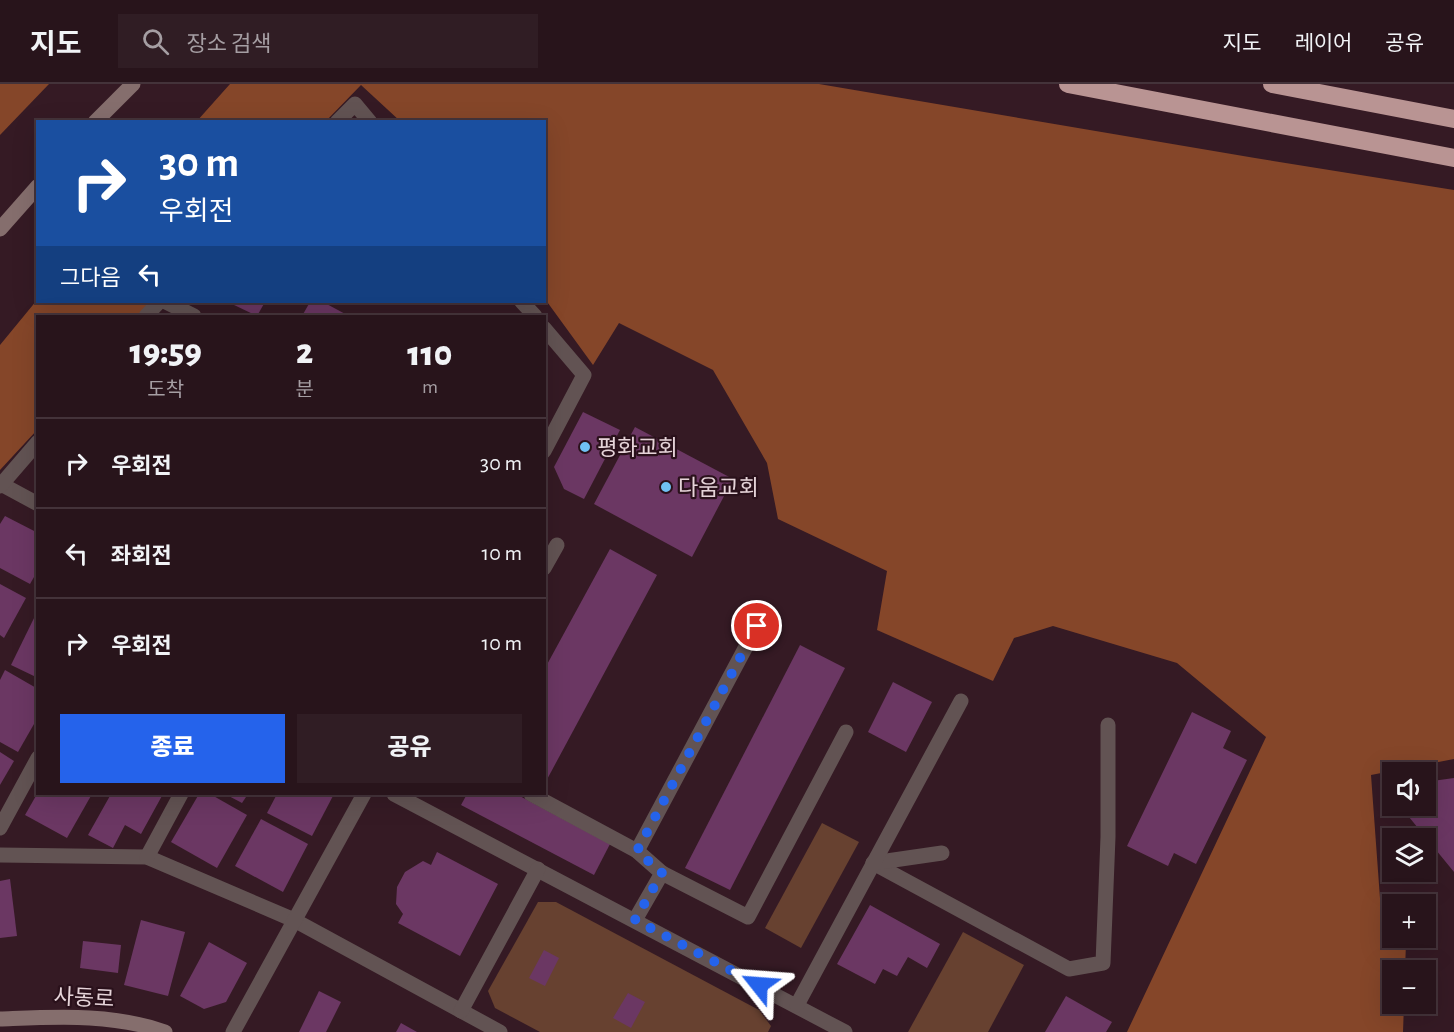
<!DOCTYPE html>
<html lang="ko">
<head>
<meta charset="utf-8">
<style>
	:root { --surface:#28141b; --page:#301d24; --text:#f1f3f6; --muted:#a59ea3; --line:#44333a; --accent:#2563eb }
	body { margin:0; font-family:"Alegreya Sans","Noto Sans KR",sans-serif; background:var(--page); color:var(--text); height:100vh; display:flex; flex-direction:column; font-size:22px; white-space:nowrap }
	* { box-sizing:border-box; margin:0 }
	p { font-size:20px; color:var(--muted) }
	.icon { flex:none; width:33px; height:33px; fill:none; stroke:currentColor; stroke-width:2; stroke-linecap:round; stroke-linejoin:round }
	.map { position:relative; flex:1; overflow:hidden }
	.drawer { position:absolute; left:36px; top:231px; width:510px; height:480px; display:flex; flex-direction:column; background:var(--surface); border-radius:0px; box-shadow:0 6px 24px #0002,0 0 0 2px var(--line) }
	.drawer>* { flex:none }
	.guide { position:absolute; left:36px; top:36px; width:510px; height:183px; border-radius:0px; box-shadow:0 6px 24px #0002,0 0 0 2px var(--line); background:#1a4fa0; color:#fff; overflow:hidden }
	.controls { position:absolute; left:1382px; top:678px; display:grid; gap:12px }
	.controls a { display:grid; place-items:center; width:54px; height:54px; border-radius:0px; background:var(--surface); box-shadow:0 6px 24px #0002,0 0 0 2px var(--line); font-size:30px }
	.pin { position:absolute; display:grid; place-items:center; width:51px; height:51px; color:#fff; margin:-26px; border:3px solid #fff; border-radius:50%; box-shadow:0 2px 6px #0007 }
	.me { position:absolute; width:66px; margin:-33px; rotate:298deg; stroke-linejoin:round; filter:drop-shadow(0 0 4px #0008) }
	.turn { display:flex; align-items:center; gap:21px; height:126px; padding:0 24px; font-size:27px }
	.turn .icon { width:78px; height:78px; stroke-width:2.5 }
	.turn b { display:block; font-size:42px; line-height:51px }
	.then { display:flex; align-items:center; height:57px; padding:0 24px; background:#0003; gap:12px; font-size:22px }
	.eta { display:flex; justify-content:space-evenly; align-items:center; height:102px; text-align:center }
	.eta b { font-size:36px; font-weight:800; line-height:42px }
	.button { display:flex; gap:12px; margin-top:auto; padding:12px 24px }
	.button a { flex:1; height:69px; border-radius:0px; background:var(--accent); color:#fff; font-size:24px; font-weight:800; line-height:69px; text-align:center }
	.button a+a { background:var(--page); color:var(--text) }
	ul { padding:0; list-style:none }
	li { display:flex; align-items:center; gap:18px; height:90px; padding:0 24px; border-top:2px solid var(--line) }
	li div { flex:1 }
	li b { display:block; font-size:22px }
	li em { font-style:normal }
	header { display:flex; align-items:center; gap:36px; box-sizing:border-box; height:84px; padding:0 30px; background:var(--surface); border-bottom:2px solid var(--line) }
	header strong { font-size:28px }
	nav { display:flex; gap:33px; margin-inline-start:auto; font-size:21px }
	.search { width:420px; height:54px; background:var(--page); display:flex; align-items:center; gap:15px; box-sizing:border-box; padding:0 21px; border-radius:0px; color:var(--muted); font-size:22px }
	.map>svg:first-child { display:block }
	.green { fill:#674130 }
	.forest { fill:#854629 }
	.building { fill:#6b3763 }
	.lines { fill:none; stroke-linecap:round; stroke-linejoin:round }
	.lane { stroke:#625353; stroke-width:15 }
	.street { stroke:#625353; stroke-width:15 }
	.secondary { stroke:#856e6d; stroke-width:15 }
	.highway { stroke:#b99493; stroke-width:18 }
	.route { stroke:#2563eb; stroke-width:10; stroke-dasharray:0 18 }
	.poi-dot { fill:#70c1f4; stroke:#2a111b; stroke-width:2 }
	.labels { text-anchor:middle; stroke-width:4.5; stroke-linejoin:round; paint-order:stroke }
	.poi-label { font-size:22px; fill:#e6d4d9; stroke:#2a111b; text-anchor:start }
	.street-label { font-size:22px; fill:#e6d4d9; stroke:#2a111b }
</style>
</head>
<body>
<header>
<strong>지도</strong>
<div class="search"><svg class="icon" aria-label="search" viewBox="0 0 24 24"><circle cx="10" cy="10" r="6"/><path d="M15 15l6 6"/></svg>장소 검색</div>
<nav><a>지도</a><a>레이어</a><a>공유</a></nav>
</header>
<div class="map">
<svg width="1454" height="948" viewBox="0 0 1454 948">
	<rect width="100%" height="100%" fill="#351a24"/>
	<g class="green">
		<path d="M 822,739 L 859,758 L 801,864 L 765,844 Z"/>
		<path d="M 538,818 L 556,818 L 759,926 L 771,942 L 768,948 L 540,948 L 495,924 L 488,907 Z"/>
		<path d="M 963,848 L 1024,881 L 988,948 L 908,948 Z"/>
	</g>
	<g class="forest">
		<path d="M 0,0 L 49,0 L 0,51 Z"/>
		<path d="M 230,0 L 819,0 L 1255,74 L 1454,106 L 1454,675 L 1371,691 L 1381,828 L 1392,842 L 1392,854 L 1402,854 L 1406,859 L 1405,886 L 1392,886 L 1392,920 L 1404,920 L 1403,948 L 1127,948 L 1266,653 L 1177,579 L 1053,542 L 1014,554 L 993,597 L 877,546 L 887,487 L 778,435 L 767,379 L 713,286 L 619,239 L 593,281 L 545,215 L 544,38 L 400,37 L 361,1 L 326,37 L 197,37 Z"/>
		<path d="M 37,216 L 38,218 L 158,218 L 144,232 L 38,232 L 37,346 L 0,386 L 0,261 Z"/>
	</g>
	<g class="building">
		<path d="M 234,218 L 265,218 L 257,232 L 232,220 Z"/>
		<path d="M 310,218 L 323,218 L 349,232 L 302,232 Z"/>
		<path d="M 583,328 L 620,346 L 584,415 L 564,405 L 554,383 Z"/>
		<path d="M 635,343 L 733,395 L 692,473 L 594,420 Z"/>
		<path d="M 5,432 L 38,449 L 38,486 L 30,500 L 0,484 L 0,440 Z"/>
		<path d="M 610,465 L 657,491 L 544,701 L 544,586 Z"/>
		<path d="M 0,500 L 26,514 L 4,554 L 0,551 Z"/>
		<path d="M 36,530 L 38,530 L 38,594 L 11,581 Z"/>
		<path d="M 800,561 L 845,584 L 730,806 L 685,784 Z"/>
		<path d="M 5,586 L 38,605 L 38,633 L 18,668 L 0,658 L 0,596 Z"/>
		<path d="M 893,598 L 932,618 L 906,668 L 868,648 Z"/>
		<path d="M 1192,628 L 1231,647 L 1223,664 L 1247,676 L 1196,780 L 1174,769 L 1168,782 L 1127,762 Z"/>
		<path d="M 0,668 L 14,677 L 0,701 Z"/>
		<path d="M 1454,694 L 1454,788 L 1400,722 L 1425,722 L 1425,698 Z"/>
		<path d="M 37,710 L 92,710 L 67,754 L 25,731 Z"/>
		<path d="M 111,710 L 163,710 L 141,750 L 125,741 L 113,764 L 88,751 Z"/>
		<path d="M 199,710 L 210,710 L 247,731 L 217,784 L 171,758 Z"/>
		<path d="M 225,710 L 248,710 L 242,719 Z"/>
		<path d="M 277,710 L 334,710 L 312,752 L 267,729 Z"/>
		<path d="M 467,710 L 516,710 L 610,760 L 594,791 L 461,721 Z"/>
		<path d="M 261,735 L 308,760 L 283,808 L 235,782 Z"/>
		<path d="M 437,768 L 498,800 L 460,872 L 398,839 L 403,830 L 396,820 L 397,803 L 405,788 L 423,777 L 431,781 Z"/>
		<path d="M 10,795 L 17,852 L 0,854 L 0,797 Z"/>
		<path d="M 870,821 L 940,860 L 927,884 L 908,873 L 897,892 L 883,885 L 875,900 L 837,880 Z"/>
		<path d="M 141,836 L 185,848 L 168,912 L 124,901 Z"/>
		<path d="M 83,857 L 121,861 L 118,889 L 80,884 Z"/>
		<path d="M 209,858 L 247,879 L 226,918 L 204,925 L 180,912 Z"/>
		<path d="M 544,866 L 559,874 L 545,902 L 529,894 Z"/>
		<path d="M 319,907 L 341,918 L 326,948 L 299,948 Z"/>
		<path d="M 628,909 L 645,918 L 631,944 L 613,934 Z"/>
		<path d="M 1066,912 L 1112,938 L 1106,948 L 1045,948 Z"/>
		<path d="M 401,939 L 417,948 L 396,948 Z"/>
	</g>
	<g class="lines">
		<g class="lane">
			<path d="M 544,484 L 557,461"/>
			<path d="M 531,710 L 637,767 L 662,789 L 635,836"/>
			<path d="M 637,767 L 757,542"/>
			<path d="M 662,789 L 748,833 L 846,648"/>
		</g>
		<g class="street">
			<path d="M 337,38 L 355,20 L 370,38"/>
			<path d="M 166,218 L 194,232"/>
			<path d="M 522,218 L 535,232"/>
			<path d="M 146,232 L 159,218"/>
			<path d="M 544,244 L 584,291 L 544,367"/>
			<path d="M 1,400 L 38,420"/>
			<path d="M 0,402 L 38,358"/>
			<path d="M 394,710 L 845,948"/>
			<path d="M 0,744 L 38,674"/>
			<path d="M 0,771 L 147,773 L 294,836 L 500,948"/>
			<path d="M 147,773 L 181,710"/>
			<path d="M 873,779 L 1069,885 L 1103,879 L 1108,753 L 1108,641"/>
			<path d="M 873,779 L 942,769"/>
			<path d="M 797,921 L 961,617"/>
			<path d="M 461,927 L 538,785"/>
			<path d="M 233,948 L 364,710"/>
		</g>
		<g class="secondary">
			<path d="M 95,38 L 133,0"/>
			<path d="M 0,145 L 38,102"/>
			<path d="M 0,935 C 55,933 112,929 165,948"/>
		</g>
		<g class="highway">
			<path d="M 1068,0 L 1454,74"/>
			<path d="M 1272,0 L 1454,35"/>
		</g>
	</g>
	<g class="lines">
		<path class="route" d="M 757,542 L 637,767 L 662,789 L 635,836 L 759,901"/>
	</g>
	<g class="poi-dot">
		<circle cx="585" cy="363" r="6"/>
		<circle cx="666" cy="403" r="6"/>
	</g>
	<g class="labels">
		<g class="poi-label">
			<text x="597" y="371">평화교회</text>
			<text x="678" y="411">다움교회</text>
		</g>
		<g class="street-label">
			<text transform="translate(84 913) rotate(3)" y="8">사동로</text>
		</g>
	</g>
</svg>
<div class="controls">
<a><svg class="icon" aria-label="sound" viewBox="0 0 24 24"><path d="M4 9h4l5-4v14l-5-4H4zM17 9q2 3 0 6"/></svg></a>
<a><svg class="icon" aria-label="layers" viewBox="0 0 24 24"><path d="M12 4l9 5-9 5-9-5zM3 14l9 5 9-5"/></svg></a>
<a>+</a>
<a>−</a>
</div>
<div class="pin" style="left:757px;top:542px;background:#d93025"><svg class="icon" aria-label="arrive" viewBox="0 0 24 24"><path d="M6 21V4h12l-3 4 3 4H6"/></svg></div>
<svg class="me" style="left:759px;top:901px" viewBox="-20 -20 40 40"><path d="M0-17L14 15 0 8-14 15z" fill="#2563eb" stroke="#fff" stroke-width="4"/></svg>
<div class="guide">
<div class="turn"><svg class="icon" aria-label="right" viewBox="0 0 24 24"><path d="M7 20v-9h11M14 6l5 5-5 5"/></svg><div><b>30 m</b>우회전</div></div>
<div class="then">그다음<svg class="icon" aria-label="left" viewBox="0 0 24 24"><path d="M17 20v-9H6M10 6l-5 5 5 5"/></svg></div>
</div>
<section class="drawer">
<div class="eta">
<div><b>19:59</b><p>도착</p></div>
<div><b>2</b><p>분</p></div>
<div><b>110</b><p>m</p></div>
</div>
<ul>
<li><svg class="icon" aria-label="right" viewBox="0 0 24 24"><path d="M7 20v-9h11M14 6l5 5-5 5"/></svg><div><b>우회전</b></div><em>30 m</em></li>
<li><svg class="icon" aria-label="left" viewBox="0 0 24 24"><path d="M17 20v-9H6M10 6l-5 5 5 5"/></svg><div><b>좌회전</b></div><em>10 m</em></li>
<li><svg class="icon" aria-label="right" viewBox="0 0 24 24"><path d="M7 20v-9h11M14 6l5 5-5 5"/></svg><div><b>우회전</b></div><em>10 m</em></li>
</ul>
<div class="button"><a>종료</a><a>공유</a></div>
</section>
</div>
</body>
</html>
